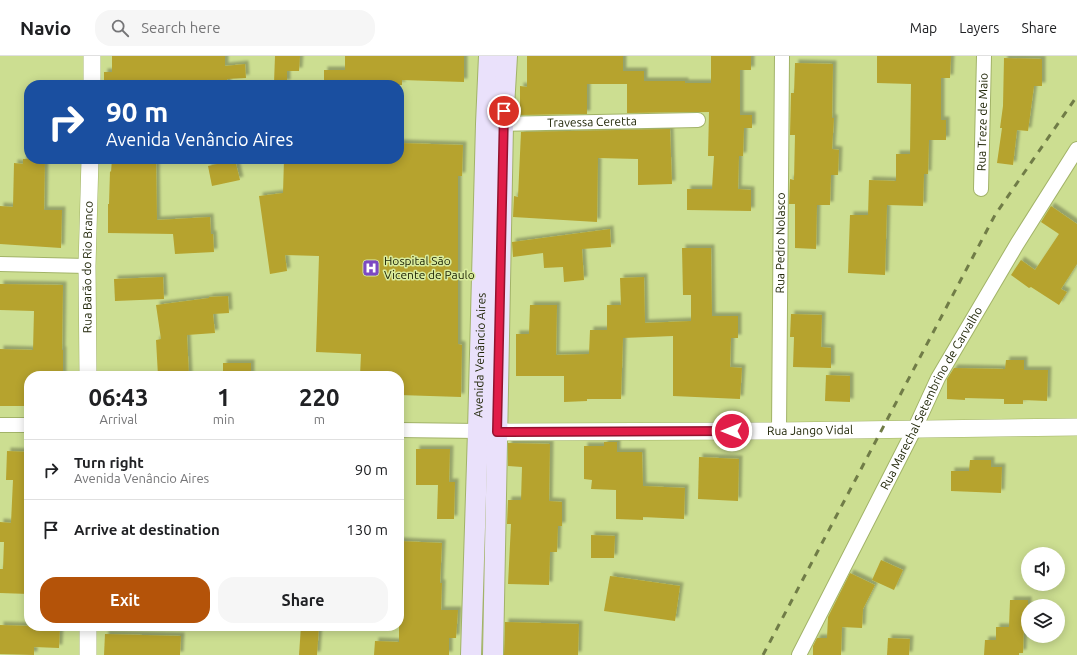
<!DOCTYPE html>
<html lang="en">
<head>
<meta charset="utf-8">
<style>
	:root { --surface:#fff; --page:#f6f6f6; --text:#202124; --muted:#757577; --line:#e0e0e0; --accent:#b45309 }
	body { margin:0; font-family:Ubuntu,sans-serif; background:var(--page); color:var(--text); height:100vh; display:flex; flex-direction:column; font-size:15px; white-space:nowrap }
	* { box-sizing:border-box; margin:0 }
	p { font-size:13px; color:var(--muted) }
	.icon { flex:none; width:22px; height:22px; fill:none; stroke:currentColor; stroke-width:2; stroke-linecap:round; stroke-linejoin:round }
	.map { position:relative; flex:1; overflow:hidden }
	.side { position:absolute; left:24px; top:315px; width:380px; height:260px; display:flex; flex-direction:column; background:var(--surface); border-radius:16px; box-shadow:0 2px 10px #0003 }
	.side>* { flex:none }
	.banner { position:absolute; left:24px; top:24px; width:380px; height:84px; border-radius:16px; box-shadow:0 2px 10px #0003; background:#1a4fa0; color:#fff; overflow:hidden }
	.controls { position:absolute; left:1021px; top:491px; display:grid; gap:8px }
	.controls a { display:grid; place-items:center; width:44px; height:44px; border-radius:50%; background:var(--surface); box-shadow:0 2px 10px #0003; font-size:20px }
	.pin { position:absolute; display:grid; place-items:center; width:34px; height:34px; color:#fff; margin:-17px; border:2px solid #fff; border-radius:50%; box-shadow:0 1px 4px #0007 }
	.me { position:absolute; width:44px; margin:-22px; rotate:270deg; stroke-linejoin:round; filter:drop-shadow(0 0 3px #0008) }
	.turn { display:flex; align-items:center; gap:14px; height:84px; padding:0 16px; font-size:18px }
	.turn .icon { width:52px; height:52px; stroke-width:2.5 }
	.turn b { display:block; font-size:28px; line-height:34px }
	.eta { display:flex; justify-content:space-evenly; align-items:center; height:68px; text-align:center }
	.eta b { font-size:24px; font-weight:600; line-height:28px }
	.action { display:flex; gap:8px; margin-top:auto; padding:8px 16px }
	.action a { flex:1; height:46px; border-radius:16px; background:var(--accent); color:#fff; font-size:16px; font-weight:600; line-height:46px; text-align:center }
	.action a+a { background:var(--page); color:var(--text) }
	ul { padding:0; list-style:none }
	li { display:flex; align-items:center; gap:12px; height:60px; padding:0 16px; border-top:1px solid var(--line) }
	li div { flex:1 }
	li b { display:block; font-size:15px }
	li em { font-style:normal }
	header { display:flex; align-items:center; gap:24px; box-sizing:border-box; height:56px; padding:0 20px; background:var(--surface); border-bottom:1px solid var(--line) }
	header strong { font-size:19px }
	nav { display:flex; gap:22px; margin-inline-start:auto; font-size:14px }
	.search { width:280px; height:36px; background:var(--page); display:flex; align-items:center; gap:10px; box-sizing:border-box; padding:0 14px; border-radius:16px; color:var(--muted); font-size:15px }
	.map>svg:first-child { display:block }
	.building { fill:#b6a32e; filter:url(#shadow) }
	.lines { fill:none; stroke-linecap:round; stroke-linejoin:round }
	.minor-casing { stroke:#a2b368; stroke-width:16 }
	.tertiary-casing { stroke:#a2b368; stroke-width:18 }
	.secondary-casing { stroke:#a2b368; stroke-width:22 }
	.minor { stroke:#fff; stroke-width:14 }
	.tertiary { stroke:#fff; stroke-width:17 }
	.secondary { stroke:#eae1fb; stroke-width:20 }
	.rail { stroke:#707c47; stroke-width:3; stroke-dasharray:7 7; stroke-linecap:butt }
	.route-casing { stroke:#92132f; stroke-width:10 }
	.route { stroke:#e11d48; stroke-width:7 }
	.labels { text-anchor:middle; stroke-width:3; stroke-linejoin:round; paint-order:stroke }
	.street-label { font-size:12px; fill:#202607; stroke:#d9ec9e }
	.poi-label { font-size:12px; fill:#202607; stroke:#d9ec9e; text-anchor:start }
</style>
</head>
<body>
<header>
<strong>Navio</strong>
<div class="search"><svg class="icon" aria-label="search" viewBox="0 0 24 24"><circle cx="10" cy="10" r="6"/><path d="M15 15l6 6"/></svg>Search here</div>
<nav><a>Map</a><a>Layers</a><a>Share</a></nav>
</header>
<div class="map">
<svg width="1077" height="599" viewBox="0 0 1077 599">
	<defs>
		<filter id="shadow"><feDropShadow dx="3.5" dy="-3.5" stdDeviation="1" flood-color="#0004"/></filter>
	</defs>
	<rect width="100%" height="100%" fill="#ccde91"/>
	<g class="building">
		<path d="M 112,0 L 225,0 L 225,10 L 245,8 L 246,22 L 227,23 L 228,29 L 104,29 L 104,16 L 112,16 Z"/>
		<path d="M 275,0 L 300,0 L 299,15 L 287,15 L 287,27 L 274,27 Z"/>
		<path d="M 345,0 L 464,0 L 464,26 L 402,24 L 402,29 L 324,29 L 324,14 L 345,14 Z"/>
		<path d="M 527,0 L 623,0 L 623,15 L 644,15 L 644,25 L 685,25 L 685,27 L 711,27 L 711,0 L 751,0 L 751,14 L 740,14 L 740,59 L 752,59 L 752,72 L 744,72 L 743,100 L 739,100 L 738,133 L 751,134 L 751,155 L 687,154 L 687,133 L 712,133 L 714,100 L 708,100 L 709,56 L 627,57 L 627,28 L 587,28 L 587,58 L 520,59 L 520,30 L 527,31 Z"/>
		<path d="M 877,0 L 951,0 L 950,22 L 941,22 L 941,64 L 946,64 L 946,84 L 929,84 L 928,118 L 924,118 L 923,150 L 887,149 L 885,219 L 848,217 L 850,159 L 868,159 L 869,124 L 896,125 L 896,98 L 910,98 L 911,28 L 877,27 Z"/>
		<path d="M 1004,2 L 1042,3 L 1042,30 L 1034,30 L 1028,75 L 1017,74 L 1013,109 L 997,107 L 1002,72 L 1000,72 L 1003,50 Z"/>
		<path d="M 795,7 L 833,8 L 832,62 L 834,62 L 832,93 L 839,94 L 838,119 L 831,119 L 830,149 L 817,149 L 816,193 L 795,192 L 795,148 L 789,148 L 790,123 L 794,124 L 795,79 L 790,79 L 791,37 L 794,37 Z"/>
		<path d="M 670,73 L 672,128 L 638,129 L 638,103 L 598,102 L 597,166 L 513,161 L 514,140 L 518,141 L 521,76 Z"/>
		<path d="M 399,87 L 463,89 L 462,120 L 458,120 L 458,288 L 462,289 L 461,341 L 399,339 L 399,320 L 360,320 L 361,298 L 316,296 L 319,200 L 285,199 L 287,215 L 270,218 L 259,140 L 283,137 L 284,103 L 399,103 Z"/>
		<path d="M 23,103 L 45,103 L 44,154 L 62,154 L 61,192 L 0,188 L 0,150 L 13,151 L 14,107 L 23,108 Z"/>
		<path d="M 112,103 L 156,103 L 157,164 L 210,161 L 211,178 L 213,178 L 214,196 L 175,198 L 173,178 L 108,177 L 108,148 L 109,148 L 110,115 L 111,116 Z"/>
		<path d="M 235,104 L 240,124 L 212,130 L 208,110 Z"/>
		<path d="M 1051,150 L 1077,168 L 1077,208 L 1061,233 L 1067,236 L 1059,249 L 1031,231 L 1029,232 L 1011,219 L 1021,204 L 1035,214 L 1059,178 L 1041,166 Z"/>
		<path d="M 610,173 L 611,191 L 582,193 L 584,224 L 564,226 L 563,211 L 544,212 L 543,197 L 513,201 L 512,186 Z"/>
		<path d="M 682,192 L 711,192 L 712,260 L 738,260 L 738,282 L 731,282 L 730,311 L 742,312 L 740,343 L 673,340 L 673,280 L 623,282 L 621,343 L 587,343 L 587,345 L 564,346 L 564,320 L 516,320 L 516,278 L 529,278 L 530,249 L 557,249 L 556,299 L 589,298 L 590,274 L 607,274 L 607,249 L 621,249 L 620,222 L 644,221 L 645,267 L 691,265 L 691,239 L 683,239 Z"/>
		<path d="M 163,221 L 164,243 L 115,245 L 114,223 Z"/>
		<path d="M 0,228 L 63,229 L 62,294 L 63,294 L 63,320 L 29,320 L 29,350 L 0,350 L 0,293 L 33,294 L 34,255 L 0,254 Z"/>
		<path d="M 228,240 L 229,257 L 213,258 L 215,277 L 187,279 L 189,320 L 158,320 L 156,284 L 161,283 L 156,249 L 209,242 L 209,241 Z"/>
		<path d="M 791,258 L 822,259 L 821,291 L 831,292 L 831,312 L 793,311 L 794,281 L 790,281 Z"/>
		<path d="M 1006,304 L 1024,304 L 1024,314 L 1048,314 L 1047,345 L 1023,344 L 1023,348 L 1004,348 L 1004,343 L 965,342 L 965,344 L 947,343 L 947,323 L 954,312 L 1005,313 Z"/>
		<rect x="223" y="307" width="28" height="13"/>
		<path d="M 826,319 L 850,320 L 850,346 L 825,345 Z"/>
		<path d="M 604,386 L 617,386 L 617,396 L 642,396 L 643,430 L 685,432 L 684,463 L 643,461 L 643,464 L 616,463 L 616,434 L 591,433 L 592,424 L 584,423 L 584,390 L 604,390 Z"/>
		<path d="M 508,387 L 550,388 L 549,445 L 562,446 L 562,470 L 558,470 L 557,496 L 550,496 L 549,529 L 508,528 L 511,468 L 507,468 L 508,444 L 521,444 L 522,411 L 508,410 Z"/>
		<path d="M 416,393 L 450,393 L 449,426 L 455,426 L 454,463 L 437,463 L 438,429 L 416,429 Z"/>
		<path d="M 7,395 L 29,396 L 29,538 L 0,537 L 0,513 L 3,513 L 4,486 L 0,486 L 0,466 L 11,467 L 13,424 L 6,424 Z"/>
		<path d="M 699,401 L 739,403 L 738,445 L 698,443 Z"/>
		<path d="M 970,404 L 991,404 L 991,411 L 1002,411 L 1001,437 L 951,435 L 951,415 L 969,415 Z"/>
		<path d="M 591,479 L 615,480 L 614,502 L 591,502 Z"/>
		<path d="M 399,485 L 442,487 L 440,527 L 442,527 L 441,554 L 458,554 L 456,582 L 449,582 L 449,599 L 374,599 L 375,585 L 399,586 Z"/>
		<path d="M 881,504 L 903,514 L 894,534 L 872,524 Z"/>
		<path d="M 850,517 L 875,529 L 863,553 L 862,572 L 842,571 L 841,599 L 813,599 L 813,590 L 817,582 L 827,582 L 828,561 Z"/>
		<path d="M 610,520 L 680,530 L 675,565 L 604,555 Z"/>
		<path d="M 1010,544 L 1028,544 L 1028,566 L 1024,566 L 1023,597 L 1019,597 L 1019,599 L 984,599 L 985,584 L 996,584 L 996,571 L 1009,571 Z"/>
		<path d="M 505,566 L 579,568 L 578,599 L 504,599 Z"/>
		<path d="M 0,569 L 60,571 L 59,592 L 34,591 L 34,599 L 0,598 Z"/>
		<path d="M 301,570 L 319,570 L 317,599 L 299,599 Z"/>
		<path d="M 105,578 L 181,580 L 180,599 L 104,599 Z"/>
		<path d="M 888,582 L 910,583 L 909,599 L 887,599 Z"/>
	</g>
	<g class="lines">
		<g class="minor-casing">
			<g id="minor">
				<path id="s1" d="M 495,68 L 698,64"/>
				<path id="s2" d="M 981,133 L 984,0"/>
				<path d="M 0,208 L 87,210"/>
				<path d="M 0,369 L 29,369"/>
				<path d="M 399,374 L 478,375"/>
				<path id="s3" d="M 779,375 L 782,0"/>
				<path id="s4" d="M 799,599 L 915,372 L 938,322 L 1017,188 L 1077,93"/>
			</g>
		</g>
		<g class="tertiary-casing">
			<g id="tertiary">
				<path d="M 92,29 L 92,0"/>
				<path id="s5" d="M 88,320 L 87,210 L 90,103"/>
				<path id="s6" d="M 485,376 L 779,375 L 1077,371"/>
				<path d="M 88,570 L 88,599"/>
			</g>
		</g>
		<g class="secondary-casing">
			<g id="secondary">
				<path id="s7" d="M 471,599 L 478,375 L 486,68 L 489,0"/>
				<path d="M 493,599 L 503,68 L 507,0"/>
			</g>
		</g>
		<use href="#minor" class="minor"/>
		<use href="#tertiary" class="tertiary"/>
		<use href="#secondary" class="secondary"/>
		<path class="rail" d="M 763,599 L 995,159 L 1077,40"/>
	</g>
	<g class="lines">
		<g class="route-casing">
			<path id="route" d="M 504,55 L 497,376 L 732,375"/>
		</g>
		<use href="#route" class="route"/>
	</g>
	<defs>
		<g id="hospital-square" transform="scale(0.9)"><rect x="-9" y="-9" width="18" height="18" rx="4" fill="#7c4ac2" stroke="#d9ec9e"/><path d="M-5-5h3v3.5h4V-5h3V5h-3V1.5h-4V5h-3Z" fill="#fff"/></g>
	</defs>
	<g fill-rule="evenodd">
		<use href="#hospital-square" x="371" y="212"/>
	</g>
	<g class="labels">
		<g class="street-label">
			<text dy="4" stroke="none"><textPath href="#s2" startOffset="67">Rua Treze de Maio</textPath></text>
			<text dy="4" stroke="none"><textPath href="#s1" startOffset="97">Travessa Ceretta</textPath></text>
			<text dy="4" stroke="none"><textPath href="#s3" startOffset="188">Rua Pedro Nolasco</textPath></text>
			<text dy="4" stroke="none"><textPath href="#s5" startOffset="109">Rua Barão do Rio Branco</textPath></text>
			<text dy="4" stroke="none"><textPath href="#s7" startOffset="300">Avenida Venâncio Aires</textPath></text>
			<text dy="4" stroke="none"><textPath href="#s4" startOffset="289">Rua Marechal Setembrino de Carvalho</textPath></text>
			<text dy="4" stroke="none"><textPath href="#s6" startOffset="325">Rua Jango Vidal</textPath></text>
		</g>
		<g class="poi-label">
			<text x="384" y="209">Hospital São<tspan x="384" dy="14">Vicente de Paulo</tspan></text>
		</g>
	</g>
</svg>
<div class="controls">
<a><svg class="icon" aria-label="sound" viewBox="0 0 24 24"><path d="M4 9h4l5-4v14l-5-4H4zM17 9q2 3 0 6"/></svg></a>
<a><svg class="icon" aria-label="layers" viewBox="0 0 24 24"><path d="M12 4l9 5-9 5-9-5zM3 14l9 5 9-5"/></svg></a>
</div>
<div class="pin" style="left:504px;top:55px;background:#d93025"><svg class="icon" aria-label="arrive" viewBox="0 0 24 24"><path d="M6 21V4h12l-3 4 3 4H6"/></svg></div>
<svg class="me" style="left:732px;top:375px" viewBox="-20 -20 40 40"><circle r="17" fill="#e11d48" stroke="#fff" stroke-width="3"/><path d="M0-11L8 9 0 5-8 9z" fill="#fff"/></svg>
<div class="banner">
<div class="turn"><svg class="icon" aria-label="right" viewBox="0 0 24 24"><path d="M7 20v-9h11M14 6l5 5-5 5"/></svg><div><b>90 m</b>Avenida Venâncio Aires</div></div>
</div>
<section class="side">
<div class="eta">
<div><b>06:43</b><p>Arrival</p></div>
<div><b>1</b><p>min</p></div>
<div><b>220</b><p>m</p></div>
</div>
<ul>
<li><svg class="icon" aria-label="right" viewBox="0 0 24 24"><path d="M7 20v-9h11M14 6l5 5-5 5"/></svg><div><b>Turn right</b><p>Avenida Venâncio Aires</p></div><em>90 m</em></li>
<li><svg class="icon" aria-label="arrive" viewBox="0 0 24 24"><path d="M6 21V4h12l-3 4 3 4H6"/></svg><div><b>Arrive at destination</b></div><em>130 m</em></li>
</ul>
<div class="action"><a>Exit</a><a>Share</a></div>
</section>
</div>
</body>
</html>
